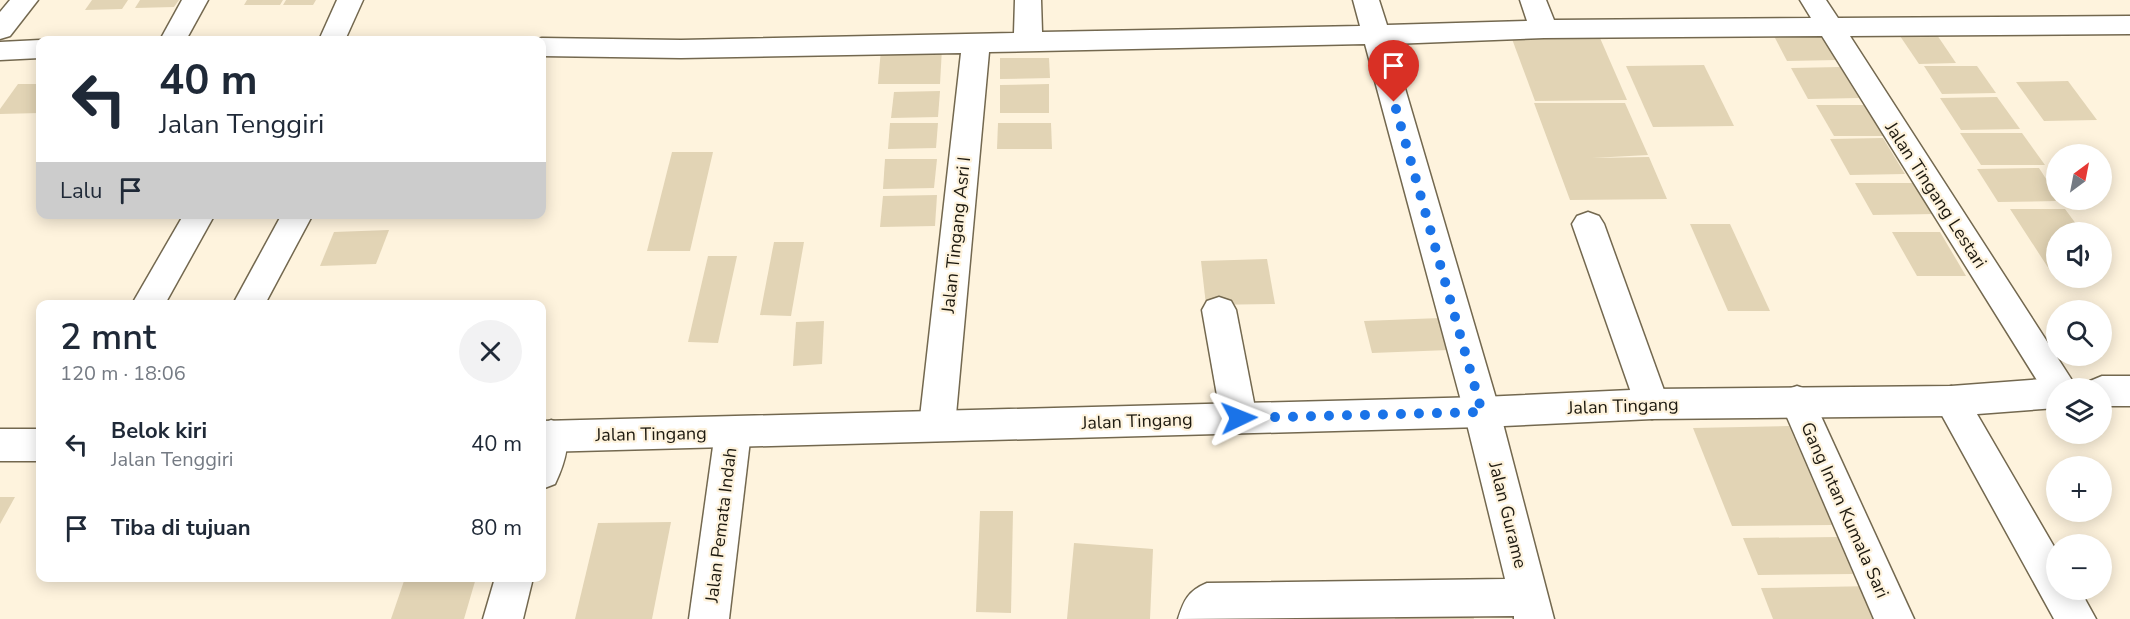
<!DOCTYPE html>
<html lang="id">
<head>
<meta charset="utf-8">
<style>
	:root { --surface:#fff; --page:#f2f2f3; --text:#1f2937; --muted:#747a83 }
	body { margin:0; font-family:"Nunito Sans",sans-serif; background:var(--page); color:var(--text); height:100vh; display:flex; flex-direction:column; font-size:22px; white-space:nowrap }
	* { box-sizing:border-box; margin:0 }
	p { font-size:20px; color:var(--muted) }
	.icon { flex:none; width:33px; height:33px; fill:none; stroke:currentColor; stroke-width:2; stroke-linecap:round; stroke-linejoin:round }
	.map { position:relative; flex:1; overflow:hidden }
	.side { position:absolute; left:36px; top:300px; width:510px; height:282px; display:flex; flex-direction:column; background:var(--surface); border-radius:12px; box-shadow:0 3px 15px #0003 }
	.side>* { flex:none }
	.top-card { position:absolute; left:36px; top:36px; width:510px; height:183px; border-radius:12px; box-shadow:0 3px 15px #0003; background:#fff; color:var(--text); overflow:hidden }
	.needle { width:39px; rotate:32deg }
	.buttons { position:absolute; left:2046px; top:144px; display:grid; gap:12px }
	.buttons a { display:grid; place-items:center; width:66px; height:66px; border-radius:50%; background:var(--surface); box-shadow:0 3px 15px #0003; font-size:30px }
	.pin { position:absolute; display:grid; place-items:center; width:51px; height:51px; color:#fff; margin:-62px -26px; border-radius:50% 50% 50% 0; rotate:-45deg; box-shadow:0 0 6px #0007 }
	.pin .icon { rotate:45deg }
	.me { position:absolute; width:66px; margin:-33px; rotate:88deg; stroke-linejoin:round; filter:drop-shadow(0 0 4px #0008) }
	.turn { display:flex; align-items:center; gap:21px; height:126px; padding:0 24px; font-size:27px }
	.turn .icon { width:78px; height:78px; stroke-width:2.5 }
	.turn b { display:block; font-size:42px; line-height:51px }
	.then { display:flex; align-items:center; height:57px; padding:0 24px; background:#0003; gap:12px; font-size:22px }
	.round { display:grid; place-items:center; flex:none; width:63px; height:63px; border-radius:32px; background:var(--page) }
	.overview { display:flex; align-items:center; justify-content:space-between; height:102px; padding:0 24px }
	h1 { font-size:36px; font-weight:600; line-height:45px }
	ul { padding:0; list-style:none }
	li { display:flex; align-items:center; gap:18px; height:84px; padding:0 24px }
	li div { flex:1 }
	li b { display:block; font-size:22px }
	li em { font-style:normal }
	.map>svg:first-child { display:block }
	.building { fill:#e2d4b5 }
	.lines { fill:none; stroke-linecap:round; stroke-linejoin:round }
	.minor-casing { stroke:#73684f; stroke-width:3 }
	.major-casing { stroke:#73684f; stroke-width:3 }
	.minor { fill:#fff; fill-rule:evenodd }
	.major { fill:#fff; fill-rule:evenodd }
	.route { stroke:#1a73e8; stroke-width:10; stroke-dasharray:0 18 }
	.labels { text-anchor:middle; stroke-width:4.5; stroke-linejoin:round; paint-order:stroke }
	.street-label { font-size:18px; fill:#1e1a10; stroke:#fef3dd }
</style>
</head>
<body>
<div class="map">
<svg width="2130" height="619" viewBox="0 0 2130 619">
	<rect width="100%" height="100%" fill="#fef3dd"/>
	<g class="building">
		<path d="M 92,0 L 128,0 L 122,9 L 85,10 Z"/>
		<path d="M 140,0 L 179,0 L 174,7 L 135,8 Z"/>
		<path d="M 247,0 L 283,0 L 280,5 L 244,5 Z"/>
		<path d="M 286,0 L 316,0 L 313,5 L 283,5 Z"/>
		<path d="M 1937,35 L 1956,63 L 1919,64 L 1900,36 Z"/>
		<path d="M 1774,36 L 1822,36 L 1837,60 L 1787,61 Z"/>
		<path d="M 1600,38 L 1627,100 L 1535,101 L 1512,39 Z"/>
		<path d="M 942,48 L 940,84 L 878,84 L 881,49 Z"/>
		<path d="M 1000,58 L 1049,58 L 1050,78 L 1000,79 Z"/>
		<path d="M 1704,65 L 1734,126 L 1653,127 L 1626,66 Z"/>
		<path d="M 1924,66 L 1977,66 L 1996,93 L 1942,94 Z"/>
		<path d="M 1840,67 L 1859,98 L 1808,99 L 1791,68 Z"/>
		<path d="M 2068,81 L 2097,120 L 2044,121 L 2016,82 Z"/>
		<path d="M 18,84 L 40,84 L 40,113 L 0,114 L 0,109 Z"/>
		<path d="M 1049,84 L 1049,113 L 1000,113 L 1000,85 Z"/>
		<path d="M 940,91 L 938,117 L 891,118 L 894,92 Z"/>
		<path d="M 1997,97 L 2020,129 L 1961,130 L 1940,98 Z"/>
		<path d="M 1534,103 L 1625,103 L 1648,155 L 1592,158 L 1649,157 L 1667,199 L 1570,200 Z"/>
		<path d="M 1816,105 L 1866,105 L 1885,136 L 1834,136 Z"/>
		<path d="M 890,123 L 938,123 L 936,148 L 888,149 Z"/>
		<path d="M 998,123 L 1051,123 L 1052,149 L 997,149 Z"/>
		<path d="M 1960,133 L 2022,133 L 2045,165 L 1981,165 Z"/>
		<path d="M 1883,138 L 1905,174 L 1850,175 L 1830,139 Z"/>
		<path d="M 672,152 L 713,152 L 690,251 L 647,251 Z"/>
		<path d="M 885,159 L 937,159 L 934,188 L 883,189 Z"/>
		<path d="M 2039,168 L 2056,194 L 2056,201 L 1998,202 L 1977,169 Z"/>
		<path d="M 1855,183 L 1916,183 L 1935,214 L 1873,215 Z"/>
		<path d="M 937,195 L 935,226 L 880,227 L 883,196 Z"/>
		<path d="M 2010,209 L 2065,209 L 2082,232 L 2056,232 L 2056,269 L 2049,269 Z"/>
		<path d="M 1690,224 L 1730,224 L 1770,311 L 1728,311 Z"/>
		<path d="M 389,230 L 376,264 L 320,266 L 334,232 Z"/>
		<path d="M 1892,232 L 1940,232 L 1966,276 L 1917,276 Z"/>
		<path d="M 774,242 L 804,242 L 791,316 L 760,315 Z"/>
		<path d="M 708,256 L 737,256 L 718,343 L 688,342 Z"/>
		<path d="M 1267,259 L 1275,304 L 1206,305 L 1201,261 Z"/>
		<path d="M 363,301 L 361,304 L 293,304 L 295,302 Z"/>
		<path d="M 1440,318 L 1449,350 L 1372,353 L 1364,321 Z"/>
		<path d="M 824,321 L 822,364 L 793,366 L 796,322 Z"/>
		<path d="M 1789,426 L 1832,525 L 1732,526 L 1693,428 Z"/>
		<path d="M 0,497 L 15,497 L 0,524 Z"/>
		<path d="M 980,511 L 1013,511 L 1011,613 L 976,612 Z"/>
		<path d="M 671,522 L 652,619 L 575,619 L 598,523 Z"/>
		<path d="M 1837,537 L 1853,574 L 1758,575 L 1743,538 Z"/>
		<path d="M 1074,543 L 1153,549 L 1150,619 L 1067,619 Z"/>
		<path d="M 405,578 L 476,578 L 464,619 L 391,619 Z"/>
		<path d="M 1876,586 L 1891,619 L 1773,619 L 1761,588 Z"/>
		<path d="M 1394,611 L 1472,611 L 1474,619 L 1395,619 Z"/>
	</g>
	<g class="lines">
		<g class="minor-casing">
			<g id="minor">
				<path d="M 10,0 L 38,0 L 10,36 L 0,39 L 0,12 Z"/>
				<path d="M 182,0 L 208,0 L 186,40 L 160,40 Z"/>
				<path d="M 337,0 L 363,0 L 345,40 L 319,40 Z"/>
				<path d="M 1015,0 L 1041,0 L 1042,32 L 1360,26 L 1353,0 L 1379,0 L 1387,25 L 1527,21 L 1520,0 L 1546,0 L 1554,20 L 1811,18 L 1800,0 L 1826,0 L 1838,18 L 2130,16 L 2130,34 L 1850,36 L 2077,388 L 2056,388 L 2056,401 L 2048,398 L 1822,36 L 1544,38 L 1392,44 L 1500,412 L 1554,619 L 1514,619 L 1514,616 L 1178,619 C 1184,600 1188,591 1207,583 L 1505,579 L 1464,412 L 1365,44 L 989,52 L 955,426 L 950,437 L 937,441 L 924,437 L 919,426 L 961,53 L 681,58 L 542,56 L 542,40 L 532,40 L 542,38 L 681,40 L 1014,33 Z"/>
				<path d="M 40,40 L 43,40 L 40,40 L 40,58 L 0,60 L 0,42 Z"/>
				<path d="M 1588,212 L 1599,216 L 1604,224 L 1669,404 L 1664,415 L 1652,419 L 1640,415 L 1635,404 L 1572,224 L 1577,216 Z"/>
				<path d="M 184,214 L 215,214 L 165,304 L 132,304 Z"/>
				<path d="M 282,214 L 313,214 L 265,304 L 233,304 Z"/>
				<path d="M 1219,297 L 1231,301 L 1236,310 L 1257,418 L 1251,429 L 1239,433 L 1227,429 L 1221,418 L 1202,310 L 1207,301 Z"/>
				<path d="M 1797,386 L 1809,390 L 1914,619 L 1874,619 L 1780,401 L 1785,390 Z"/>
				<path d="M 1951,386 L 1963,390 L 2056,550 L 2056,590 L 2080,590 L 2096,619 L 2054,619 L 1934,401 L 1939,390 Z"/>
				<path d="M 733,417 L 746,421 L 751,432 L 729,619 L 689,619 L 715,432 L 720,421 Z"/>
				<path d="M 551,420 L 564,425 C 572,443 563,467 555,484 L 542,489 L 542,424 Z"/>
				<path d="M 495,578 L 533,578 L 523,619 L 483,619 Z"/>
			</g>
		</g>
		<g class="major-casing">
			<g id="major">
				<path d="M 2102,376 L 2130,376 L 2130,406 L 2102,406 L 2102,388 L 2086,388 L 2090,381 Z"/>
				<path d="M 2056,378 L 2068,383 L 2071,388 L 2056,388 L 2056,408 L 1951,416 L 1652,419 L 1482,427 L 542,452 L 542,421 L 1482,397 L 1652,389 L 1951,386 Z"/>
				<rect x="0" y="429" width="40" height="32"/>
			</g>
		</g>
		<use href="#minor" class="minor"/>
		<use href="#major" class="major"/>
	</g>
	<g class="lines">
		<path class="route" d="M 1239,418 L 1482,412 L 1394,102"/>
	</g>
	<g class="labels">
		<g class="street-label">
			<text transform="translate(1936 195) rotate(57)" y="6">Jalan Tingang Lestari</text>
			<text transform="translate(956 235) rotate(-84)" y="6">Jalan Tingang Asri I</text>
			<text transform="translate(1623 406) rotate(-2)" y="6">Jalan Tingang</text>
			<text transform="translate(1137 421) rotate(-2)" y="6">Jalan Tingang</text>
			<text transform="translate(651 434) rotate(-1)" y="6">Jalan Tingang</text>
			<text transform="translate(1845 510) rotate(66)" y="6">Gang Intan Kumala Sari</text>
			<text transform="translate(1508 515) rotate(76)" y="6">Jalan Gurame</text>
			<text transform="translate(721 525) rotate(-83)" y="6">Jalan Pemata Indah</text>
		</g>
	</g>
</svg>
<div class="buttons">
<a><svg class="needle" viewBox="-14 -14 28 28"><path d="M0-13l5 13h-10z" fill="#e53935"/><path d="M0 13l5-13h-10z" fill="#747a83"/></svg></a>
<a><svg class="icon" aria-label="sound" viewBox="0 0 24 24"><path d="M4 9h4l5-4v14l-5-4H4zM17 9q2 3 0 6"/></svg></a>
<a><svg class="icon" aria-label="search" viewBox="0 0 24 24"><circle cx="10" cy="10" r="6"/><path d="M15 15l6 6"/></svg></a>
<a><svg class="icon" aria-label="layers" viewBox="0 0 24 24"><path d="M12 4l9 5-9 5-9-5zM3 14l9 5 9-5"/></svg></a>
<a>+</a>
<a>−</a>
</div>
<div class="pin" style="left:1394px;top:102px;background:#d93025"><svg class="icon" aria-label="arrive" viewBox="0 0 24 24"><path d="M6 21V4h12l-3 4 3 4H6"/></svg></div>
<svg class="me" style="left:1239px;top:418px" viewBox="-20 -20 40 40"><path d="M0-17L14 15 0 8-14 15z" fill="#1a73e8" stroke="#fff" stroke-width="4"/></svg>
<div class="top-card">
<div class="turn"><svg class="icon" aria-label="left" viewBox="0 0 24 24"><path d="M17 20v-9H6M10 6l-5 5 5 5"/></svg><div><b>40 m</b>Jalan Tenggiri</div></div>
<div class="then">Lalu<svg class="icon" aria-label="arrive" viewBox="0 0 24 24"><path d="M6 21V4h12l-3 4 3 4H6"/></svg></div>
</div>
<section class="side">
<div class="overview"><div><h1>2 mnt</h1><p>120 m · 18:06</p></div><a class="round"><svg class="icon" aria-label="close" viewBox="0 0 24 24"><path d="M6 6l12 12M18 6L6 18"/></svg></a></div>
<ul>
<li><svg class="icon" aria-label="left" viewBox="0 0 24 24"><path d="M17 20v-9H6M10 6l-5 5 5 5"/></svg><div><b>Belok kiri</b><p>Jalan Tenggiri</p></div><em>40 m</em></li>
<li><svg class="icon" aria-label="arrive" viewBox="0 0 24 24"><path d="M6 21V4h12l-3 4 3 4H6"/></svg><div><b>Tiba di tujuan</b></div><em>80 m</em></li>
</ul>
</section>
</div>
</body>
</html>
